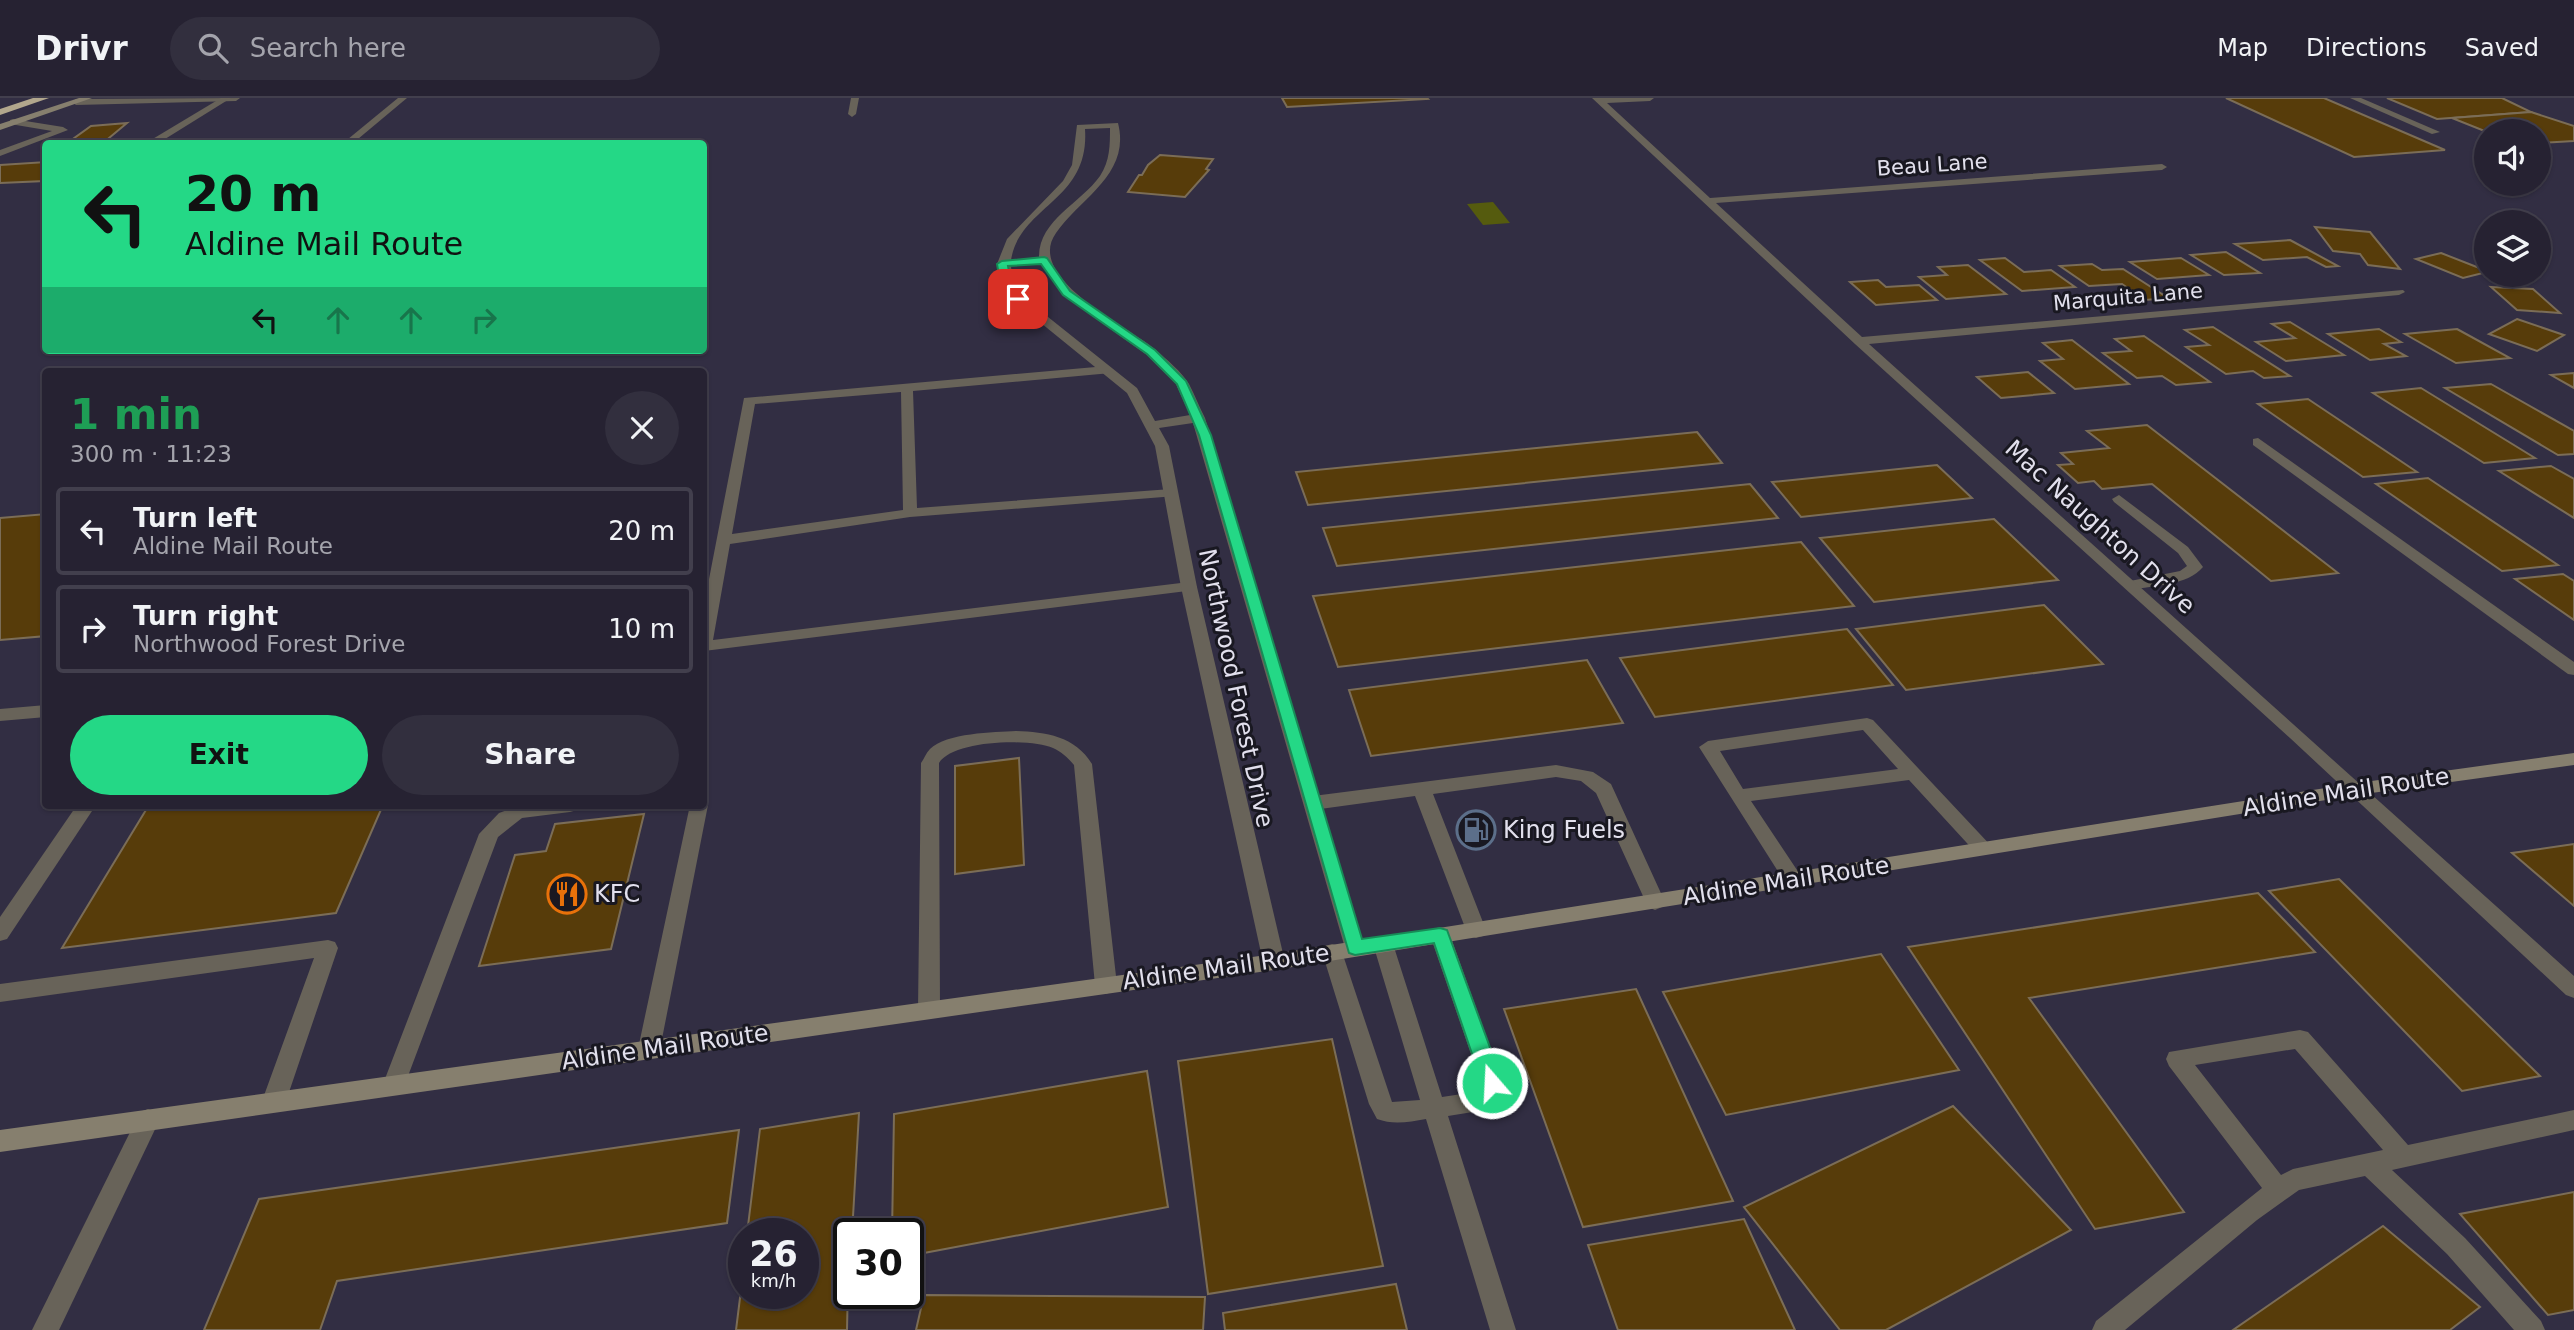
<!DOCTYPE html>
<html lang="en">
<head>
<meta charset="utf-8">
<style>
	:root { --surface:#262232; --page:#322f3e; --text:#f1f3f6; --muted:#a4a4ac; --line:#423f4d; --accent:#24d886 }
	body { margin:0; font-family:"DejaVu Sans",sans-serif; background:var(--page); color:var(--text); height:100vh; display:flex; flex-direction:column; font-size:26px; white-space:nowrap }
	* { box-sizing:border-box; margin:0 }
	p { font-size:23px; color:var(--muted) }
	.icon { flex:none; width:38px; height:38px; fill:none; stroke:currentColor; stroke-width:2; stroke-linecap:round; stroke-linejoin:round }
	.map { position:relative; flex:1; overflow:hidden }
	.panel { position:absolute; left:42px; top:270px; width:665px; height:441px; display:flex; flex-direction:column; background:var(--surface); border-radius:7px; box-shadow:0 2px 5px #0004,0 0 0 2px var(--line) }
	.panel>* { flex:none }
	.hud { position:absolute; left:42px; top:42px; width:665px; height:214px; border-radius:7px; box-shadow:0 2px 5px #0004,0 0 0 2px var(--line); background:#24d886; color:#111; overflow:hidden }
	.tools { position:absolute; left:2474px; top:21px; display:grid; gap:14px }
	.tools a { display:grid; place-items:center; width:77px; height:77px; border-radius:50%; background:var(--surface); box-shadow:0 2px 5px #0004,0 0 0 2px var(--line); font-size:35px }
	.speed { position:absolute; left:728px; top:1120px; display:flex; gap:14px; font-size:35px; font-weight:700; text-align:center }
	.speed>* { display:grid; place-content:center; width:91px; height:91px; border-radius:50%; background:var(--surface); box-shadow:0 2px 5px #0004,0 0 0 2px var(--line); line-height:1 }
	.speed small { font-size:18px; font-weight:400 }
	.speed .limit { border:4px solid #111; border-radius:10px; background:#fff; color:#111 }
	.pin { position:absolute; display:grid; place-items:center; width:60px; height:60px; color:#fff; margin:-30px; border-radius:14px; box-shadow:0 4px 10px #0006 }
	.me { position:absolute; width:77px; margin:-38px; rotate:341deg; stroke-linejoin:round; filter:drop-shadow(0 0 5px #0008) }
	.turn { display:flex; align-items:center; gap:24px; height:147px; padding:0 28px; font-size:32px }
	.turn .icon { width:91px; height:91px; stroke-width:2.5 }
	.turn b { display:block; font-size:49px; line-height:60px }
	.lanes { display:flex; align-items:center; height:66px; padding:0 28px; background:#0003; justify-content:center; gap:35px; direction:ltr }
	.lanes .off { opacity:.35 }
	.round { display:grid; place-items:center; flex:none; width:74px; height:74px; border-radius:37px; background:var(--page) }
	.headline { display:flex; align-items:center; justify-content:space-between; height:119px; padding:0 28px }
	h1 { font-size:42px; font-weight:700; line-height:52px; color:#1e9e55 }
	.primary-button { display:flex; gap:14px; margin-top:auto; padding:14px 28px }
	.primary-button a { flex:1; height:80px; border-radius:42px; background:var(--accent); color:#111; font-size:28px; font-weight:700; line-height:80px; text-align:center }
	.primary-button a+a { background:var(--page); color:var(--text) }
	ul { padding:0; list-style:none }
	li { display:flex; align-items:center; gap:21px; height:88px; margin:0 14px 10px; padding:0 14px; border:4px solid var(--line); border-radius:7px }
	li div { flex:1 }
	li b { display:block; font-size:26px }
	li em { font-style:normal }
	header { display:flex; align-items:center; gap:42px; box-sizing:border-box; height:98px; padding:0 35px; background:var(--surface); border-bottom:2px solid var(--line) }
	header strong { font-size:33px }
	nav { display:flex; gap:38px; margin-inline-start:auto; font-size:24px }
	.search { width:490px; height:63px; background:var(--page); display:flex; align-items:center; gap:18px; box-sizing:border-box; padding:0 24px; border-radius:38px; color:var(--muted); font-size:26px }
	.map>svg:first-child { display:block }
	.green { fill:#555b0e }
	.building { fill:#573c0a; stroke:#7b6d57; stroke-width:2 }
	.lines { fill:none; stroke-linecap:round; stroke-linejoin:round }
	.lane { fill:#686359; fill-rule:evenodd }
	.street { fill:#686359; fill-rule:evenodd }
	.secondary { fill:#867f6e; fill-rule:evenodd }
	.highway { fill:#b2a78d; fill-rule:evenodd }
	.route { fill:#24d886; stroke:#178c57; stroke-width:2 }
	.labels { text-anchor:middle; stroke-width:6; stroke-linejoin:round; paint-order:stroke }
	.far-street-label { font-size:21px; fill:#e2e0ed; stroke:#191821 }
	.street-label { font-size:24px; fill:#e2e0ed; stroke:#191821 }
	.poi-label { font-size:24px; fill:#e2e0ed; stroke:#191821; text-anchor:start }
</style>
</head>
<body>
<header>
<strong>Drivr</strong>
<div class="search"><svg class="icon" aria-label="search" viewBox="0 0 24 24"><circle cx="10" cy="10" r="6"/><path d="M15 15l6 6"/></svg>Search here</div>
<nav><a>Map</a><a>Directions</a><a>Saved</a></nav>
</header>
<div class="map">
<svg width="2574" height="1232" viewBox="0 0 2574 1232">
	<rect width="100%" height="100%" fill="#322e43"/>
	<path class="green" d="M 1493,104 L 1510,125 L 1483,127 L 1467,106 Z"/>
	<g class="building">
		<path d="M 1282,0 L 1427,0 L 1428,1 L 1287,9 Z"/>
		<path d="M 2226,0 L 2324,0 L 2445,52 L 2354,59 Z"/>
		<path d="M 2387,0 L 2502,0 L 2531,14 L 2437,21 Z"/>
		<path d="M 2531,14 L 2574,28 L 2574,43 L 2539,45 L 2539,33 L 2487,34 L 2452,20 Z"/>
		<path d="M 127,25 L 103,45 L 66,46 L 91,28 Z"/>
		<path d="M 1160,57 L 1213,61 L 1206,71 L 1209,72 L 1185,99 L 1128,94 L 1139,77 L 1142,77 L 1148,67 Z"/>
		<path d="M 46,64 L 45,83 L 0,85 L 0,67 Z"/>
		<path d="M 2315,129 L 2370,134 L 2400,171 L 2368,167 L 2360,156 L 2333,153 Z"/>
		<path d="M 2290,142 L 2338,168 L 2326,169 L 2307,159 L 2263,162 L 2235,146 Z"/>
		<path d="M 2226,154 L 2260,175 L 2224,177 L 2191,157 Z"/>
		<path d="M 2441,155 L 2487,173 L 2487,174 L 2463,180 L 2416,161 Z"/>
		<path d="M 2005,160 L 2024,174 L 2051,172 L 2075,189 L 2022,193 L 1980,162 Z"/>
		<path d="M 2181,160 L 2209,177 L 2157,181 L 2130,164 Z"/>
		<path d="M 2092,166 L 2102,172 L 2123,171 L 2168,200 L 2145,202 L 2122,186 L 2089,188 L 2060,168 Z"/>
		<path d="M 1968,167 L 2006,196 L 1946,201 L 1919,179 L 1947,177 L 1938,169 Z"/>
		<path d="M 1878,182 L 1886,189 L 1919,187 L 1937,202 L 1876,207 L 1850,184 Z"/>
		<path d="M 2491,189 L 2533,191 L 2560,215 L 2517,212 Z"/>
		<path d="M 2517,221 L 2564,237 L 2537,253 L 2489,236 Z"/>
		<path d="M 2290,224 L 2344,257 L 2286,263 L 2256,244 L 2295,240 L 2272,226 Z"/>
		<path d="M 2213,229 L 2290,278 L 2264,280 L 2253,273 L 2226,276 L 2186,249 L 2209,247 L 2185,232 Z"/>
		<path d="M 2379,231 L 2401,244 L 2384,246 L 2406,258 L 2370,262 L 2328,236 Z"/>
		<path d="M 2457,231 L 2510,260 L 2456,265 L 2405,236 Z"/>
		<path d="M 2144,238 L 2210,284 L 2176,287 L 2162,278 L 2137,280 L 2103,255 L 2131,253 L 2115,241 Z"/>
		<path d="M 2072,242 L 2129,286 L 2075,291 L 2040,263 L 2063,261 L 2043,245 Z"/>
		<path d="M 2028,274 L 2054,295 L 2001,300 L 1977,279 Z"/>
		<path d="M 2574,275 L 2574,290 L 2551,277 Z"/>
		<path d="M 2491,286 L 2574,333 L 2574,356 L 2558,357 L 2445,290 Z"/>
		<path d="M 2421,290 L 2535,360 L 2484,365 L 2373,295 Z"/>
		<path d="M 2308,301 L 2417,374 L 2363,379 L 2258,306 Z"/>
		<path d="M 2147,327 L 2338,475 L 2271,483 L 2152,386 L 2102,391 L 2094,383 L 2078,385 L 2058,367 L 2073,366 L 2061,355 L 2109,350 L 2087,333 Z"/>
		<path d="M 1697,334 L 1722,365 L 1308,407 L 1296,374 Z"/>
		<path d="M 1937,367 L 1972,400 L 1801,419 L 1772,384 Z"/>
		<path d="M 2551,368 L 2574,381 L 2574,420 L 2499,373 Z"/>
		<path d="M 2428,380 L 2558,467 L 2502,473 L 2376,386 Z"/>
		<path d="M 1750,386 L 1778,420 L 1337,468 L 1323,430 Z"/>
		<path d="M 46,416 L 46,538 L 0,542 L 0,420 Z"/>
		<path d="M 1994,421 L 2058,482 L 1874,504 L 1820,440 Z"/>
		<path d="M 1801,444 L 1854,508 L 1338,569 L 1313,498 Z"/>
		<path d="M 2563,476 L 2574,483 L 2574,522 L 2515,481 Z"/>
		<path d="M 2044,507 L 2103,566 L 1906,592 L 1856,531 Z"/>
		<path d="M 1847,531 L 1893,587 L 1655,619 L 1620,560 Z"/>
		<path d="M 1587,562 L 1623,625 L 1371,658 L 1349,592 Z"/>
		<path d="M 1019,660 L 1024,767 L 955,776 L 955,668 Z"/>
		<path d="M 149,707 L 383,707 L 336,815 L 62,850 Z"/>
		<path d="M 644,716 L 611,851 L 479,868 L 515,757 L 546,753 L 555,726 Z"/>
		<path d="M 2574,746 L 2574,808 L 2512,755 Z"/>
		<path d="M 2339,781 L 2540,978 L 2462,993 L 2269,793 Z"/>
		<path d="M 2258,795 L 2315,854 L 2029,900 L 2184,1114 L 2095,1131 L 1908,849 Z"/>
		<path d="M 1881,856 L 1959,972 L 1726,1017 L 1663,894 Z"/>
		<path d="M 1636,891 L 1733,1103 L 1583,1129 L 1504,911 Z"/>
		<path d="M 1332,941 L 1383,1168 L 1208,1196 L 1178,963 Z"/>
		<path d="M 1147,973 L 1168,1109 L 908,1158 L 908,1136 L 892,1136 L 894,1016 Z"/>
		<path d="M 1953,1008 L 2071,1132 L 1886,1232 L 1840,1232 L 1744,1109 Z"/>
		<path d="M 859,1015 L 852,1136 L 849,1136 L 847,1232 L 736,1232 L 744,1168 L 744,1195 L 803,1195 L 803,1136 L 747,1136 L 760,1031 Z"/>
		<path d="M 739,1032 L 727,1125 L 337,1183 L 320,1232 L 204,1232 L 259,1101 Z"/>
		<path d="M 2574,1094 L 2574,1212 L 2548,1217 L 2460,1116 Z"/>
		<path d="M 1744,1121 L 1795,1232 L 1618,1232 L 1588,1147 Z"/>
		<path d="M 2383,1128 L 2480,1209 L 2450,1232 L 2233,1232 Z"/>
		<path d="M 1396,1186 L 1407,1232 L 1225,1232 L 1223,1215 Z"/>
		<path d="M 924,1197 L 1205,1199 L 1203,1232 L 916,1232 Z"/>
	</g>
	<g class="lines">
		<g class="lane">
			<path d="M 221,0 L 231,0 L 157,46 L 146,45 Z"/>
			<path d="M 398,0 L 407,0 L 352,46 L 342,46 Z"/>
			<path d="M 851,0 L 859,0 L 856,16 L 852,19 L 848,16 Z"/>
			<path d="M 2350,0 L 2361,0 L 2440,34 L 2432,36 Z"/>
			<path d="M 13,21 L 63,29 L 68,32 L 0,58 L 0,52 L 52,33 L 10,26 L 10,22 Z"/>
			<path d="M 1107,268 L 1113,272 L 1111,275 L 913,293 L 917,410 L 1171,391 L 1178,395 L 1176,398 L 910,419 L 730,446 L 713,542 L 1189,484 L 1195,486 L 1197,489 L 1195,492 L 704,553 L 704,507 L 744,300 ZM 901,294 L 903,412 L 732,436 L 755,306 Z"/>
			<path d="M 2258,340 L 2574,564 L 2574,577 L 2568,576 L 2253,347 L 2253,341 Z"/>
			<path d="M 2119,397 L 2188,449 L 2203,469 C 2187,488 2154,487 2131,492 L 2125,490 L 2123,487 L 2125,484 L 2180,473 L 2187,468 L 2178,455 L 2114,404 L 2112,401 Z"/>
			<path d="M 46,607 L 46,619 L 0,623 L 0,611 Z"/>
			<path d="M 1867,620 L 1873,622 L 1994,751 L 1991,756 L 1977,756 L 1909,682 L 1751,703 L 1803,781 L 1800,786 L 1793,788 L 1786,786 L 1699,649 L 1708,643 ZM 1863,632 L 1898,671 L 1743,691 L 1720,653 Z"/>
			<path d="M 1016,633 C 1046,634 1075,638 1092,666 L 1117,887 L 1114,893 L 1106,896 L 1098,893 L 1095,887 L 1074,667 C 1068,660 1062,654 1053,650 C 1030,640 953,642 939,665 L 940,912 L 937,918 L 929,921 L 921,918 L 918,912 L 921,665 C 924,661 926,655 930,651 C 946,635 994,634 1016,633 Z"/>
			<path d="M 1556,667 L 1593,674 L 1611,686 L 1665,804 L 1662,809 L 1655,812 L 1648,809 L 1596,695 L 1581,683 L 1556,679 L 1433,696 L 1486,832 L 1483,838 L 1476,840 L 1469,838 L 1466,832 L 1415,698 L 1313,712 L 1306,710 L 1304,705 L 1306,700 L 1313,698 Z"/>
			<path d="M 704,702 L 708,707 L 660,951 L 657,958 L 649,960 L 641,958 L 638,951 L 690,707 L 704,707 Z"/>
			<path d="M 77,707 L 96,707 L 7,841 L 0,843 L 0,819 Z"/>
			<path d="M 521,707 L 579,707 L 577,712 L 570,714 L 522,720 L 498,739 L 405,986 L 402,993 L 394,996 L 386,993 L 383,986 L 479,736 L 499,715 Z"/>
			<path d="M 328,842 L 335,844 L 338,850 L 286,1003 L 282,1010 L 274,1013 L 266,1010 L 262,1003 L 314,860 L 0,904 L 0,886 Z"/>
		</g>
		<g class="street">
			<path d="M 240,0 L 236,3 L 76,7 L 72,4 L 76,1 Z"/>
			<path d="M 1592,0 L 1654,0 L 1650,3 L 1607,5 L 1710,100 L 2162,66 L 2167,69 L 2162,72 L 1716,105 L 1862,239 L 2403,192 L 2405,194 L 2399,197 L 1869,246 L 2574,878 L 2574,900 L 2566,897 L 2290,640 L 1855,246 Z"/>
			<path d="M 1118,25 C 1131,76 1081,99 1056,135 C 1024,180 1128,228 1156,252 C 1166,261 1182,274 1189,286 C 1195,297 1199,309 1205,320 L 1365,850 L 1362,856 L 1355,858 L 1348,856 L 1345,850 L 1193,325 L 1159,330 L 1169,348 L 1197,489 L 1285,864 L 1281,870 L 1274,872 L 1267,870 L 1263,864 L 1181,489 L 1155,348 L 1127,295 L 1014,203 L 997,166 L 1007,141 L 1063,83 L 1072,67 L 1077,27 ZM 1110,30 C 1110,47 1110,63 1100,78 C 1080,106 1039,122 1039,159 L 1011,162 C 1020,107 1090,103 1085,31 ZM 1041,166 L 1063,197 L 1147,257 L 1176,286 L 1190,317 L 1155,323 L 1137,290 L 1023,199 L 1012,179 L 1011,168 Z"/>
			<path d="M 1440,829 L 1447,831 L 1450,837 L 1503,985 L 1496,1005 L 1479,1013 L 1448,1018 L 1516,1232 L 1490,1232 L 1426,1021 C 1409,1024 1393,1027 1377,1021 L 1369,1006 L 1322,854 L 1325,848 L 1332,846 L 1339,848 L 1342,854 L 1392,1004 L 1420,1002 L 1373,846 L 1376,840 L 1383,838 L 1390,840 L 1393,846 L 1442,999 L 1475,994 L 1481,985 L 1430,837 L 1433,831 Z"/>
			<path d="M 2300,932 L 2308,934 L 2408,1047 L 2574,1012 L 2574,1032 L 2392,1072 L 2465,1140 L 2541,1223 L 2545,1232 L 2514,1232 L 2447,1156 L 2365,1078 L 2299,1092 L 2257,1122 L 2125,1232 L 2092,1232 L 2096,1223 L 2262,1090 L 2169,968 L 2166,961 L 2169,954 ZM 2295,951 L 2383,1052 L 2293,1071 L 2281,1077 L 2195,967 Z"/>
			<path d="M 148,1011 L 156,1014 L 160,1021 L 59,1232 L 32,1232 L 140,1014 Z"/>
		</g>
		<g class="secondary">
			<path d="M 79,0 L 92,0 L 0,32 L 0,26 Z"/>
			<path d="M 2574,655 L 2574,667 L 2357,697 L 1274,872 L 0,1054 L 0,1032 L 1274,856 L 2357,685 Z"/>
		</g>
		<path class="highway" d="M 33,0 L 49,0 L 0,17 L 0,11 Z"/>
	</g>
	<path class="route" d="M 1044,159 L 1047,160 L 1070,193 L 1155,252 L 1186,283 L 1211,337 L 1362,841 L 1440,830 L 1447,832 L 1503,985 L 1500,992 L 1492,994 L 1485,992 L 1482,985 L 1434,845 L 1355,857 L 1349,855 L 1199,337 L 1177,286 L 1147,256 L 1063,197 L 1041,166 L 1008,168 L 1011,184 L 1023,201 L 1014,203 L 1000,184 L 997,166 L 1002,163 Z"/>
	<defs>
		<g id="fuel-ring" transform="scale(2.0125)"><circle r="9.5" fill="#191821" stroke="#5c6f8a" stroke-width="1.5"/><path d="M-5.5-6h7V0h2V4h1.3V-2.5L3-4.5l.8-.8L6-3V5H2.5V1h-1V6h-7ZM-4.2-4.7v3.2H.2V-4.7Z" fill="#5c6f8a"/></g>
		<g id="restaurant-ring" transform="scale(2.0125)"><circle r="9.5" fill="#191821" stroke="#e8710a" stroke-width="1.5"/><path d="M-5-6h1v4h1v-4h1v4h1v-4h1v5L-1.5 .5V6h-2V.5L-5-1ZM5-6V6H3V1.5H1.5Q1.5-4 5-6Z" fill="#e8710a"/></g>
	</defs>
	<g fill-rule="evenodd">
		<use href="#fuel-ring" x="1476" y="732"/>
		<use href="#restaurant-ring" x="567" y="796"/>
	</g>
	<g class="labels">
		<g class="far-street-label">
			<text transform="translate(1932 67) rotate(-4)" y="7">Beau Lane</text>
			<text transform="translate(2128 199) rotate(-5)" y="7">Marquita Lane</text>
		</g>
		<g class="street-label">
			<text transform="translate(2100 429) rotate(42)" y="8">Mac Naughton Drive</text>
			<text transform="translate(1236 590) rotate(78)" y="8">Northwood Forest Drive</text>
			<text transform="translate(2346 694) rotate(-9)" y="8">Aldine Mail Route</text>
			<text transform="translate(1786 783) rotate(-9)" y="8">Aldine Mail Route</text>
			<text transform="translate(1226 869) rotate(-8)" y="8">Aldine Mail Route</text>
			<text transform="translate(665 949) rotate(-8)" y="8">Aldine Mail Route</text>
		</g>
		<g class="poi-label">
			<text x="1503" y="740">King Fuels</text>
			<text x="594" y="804">KFC</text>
		</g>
	</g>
</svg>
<div class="tools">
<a><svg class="icon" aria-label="sound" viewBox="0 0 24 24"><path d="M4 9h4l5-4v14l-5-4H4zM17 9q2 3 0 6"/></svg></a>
<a><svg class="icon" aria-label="layers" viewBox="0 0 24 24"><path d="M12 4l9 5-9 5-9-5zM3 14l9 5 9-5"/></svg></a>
</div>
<div class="speed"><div>26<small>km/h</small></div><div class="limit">30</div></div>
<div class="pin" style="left:1018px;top:201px;background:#d93025"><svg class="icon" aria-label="arrive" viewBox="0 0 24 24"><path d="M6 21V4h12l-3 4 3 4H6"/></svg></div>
<svg class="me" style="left:1492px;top:985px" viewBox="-20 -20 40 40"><circle r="17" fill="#24d886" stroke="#fff" stroke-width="3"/><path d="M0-11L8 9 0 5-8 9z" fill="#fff"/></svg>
<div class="hud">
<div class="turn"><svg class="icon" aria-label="left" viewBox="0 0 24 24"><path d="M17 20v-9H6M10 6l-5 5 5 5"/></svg><div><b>20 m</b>Aldine Mail Route</div></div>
<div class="lanes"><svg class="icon" aria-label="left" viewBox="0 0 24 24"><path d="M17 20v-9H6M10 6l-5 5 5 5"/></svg><svg class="icon off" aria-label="ahead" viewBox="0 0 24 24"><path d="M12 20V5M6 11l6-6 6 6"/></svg><svg class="icon off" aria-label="ahead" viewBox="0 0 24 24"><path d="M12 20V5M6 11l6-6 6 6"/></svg><svg class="icon off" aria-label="right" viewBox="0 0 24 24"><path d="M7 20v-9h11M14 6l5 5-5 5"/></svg></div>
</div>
<section class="panel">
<div class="headline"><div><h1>1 min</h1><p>300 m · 11:23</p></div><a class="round"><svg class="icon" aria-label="close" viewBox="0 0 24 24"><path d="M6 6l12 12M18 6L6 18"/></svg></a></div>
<ul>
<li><svg class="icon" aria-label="left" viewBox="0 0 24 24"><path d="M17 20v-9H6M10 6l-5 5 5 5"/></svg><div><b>Turn left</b><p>Aldine Mail Route</p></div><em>20 m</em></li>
<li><svg class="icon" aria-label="right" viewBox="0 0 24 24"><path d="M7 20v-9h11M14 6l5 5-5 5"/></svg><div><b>Turn right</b><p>Northwood Forest Drive</p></div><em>10 m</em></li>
</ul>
<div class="primary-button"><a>Exit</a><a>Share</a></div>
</section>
</div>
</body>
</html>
